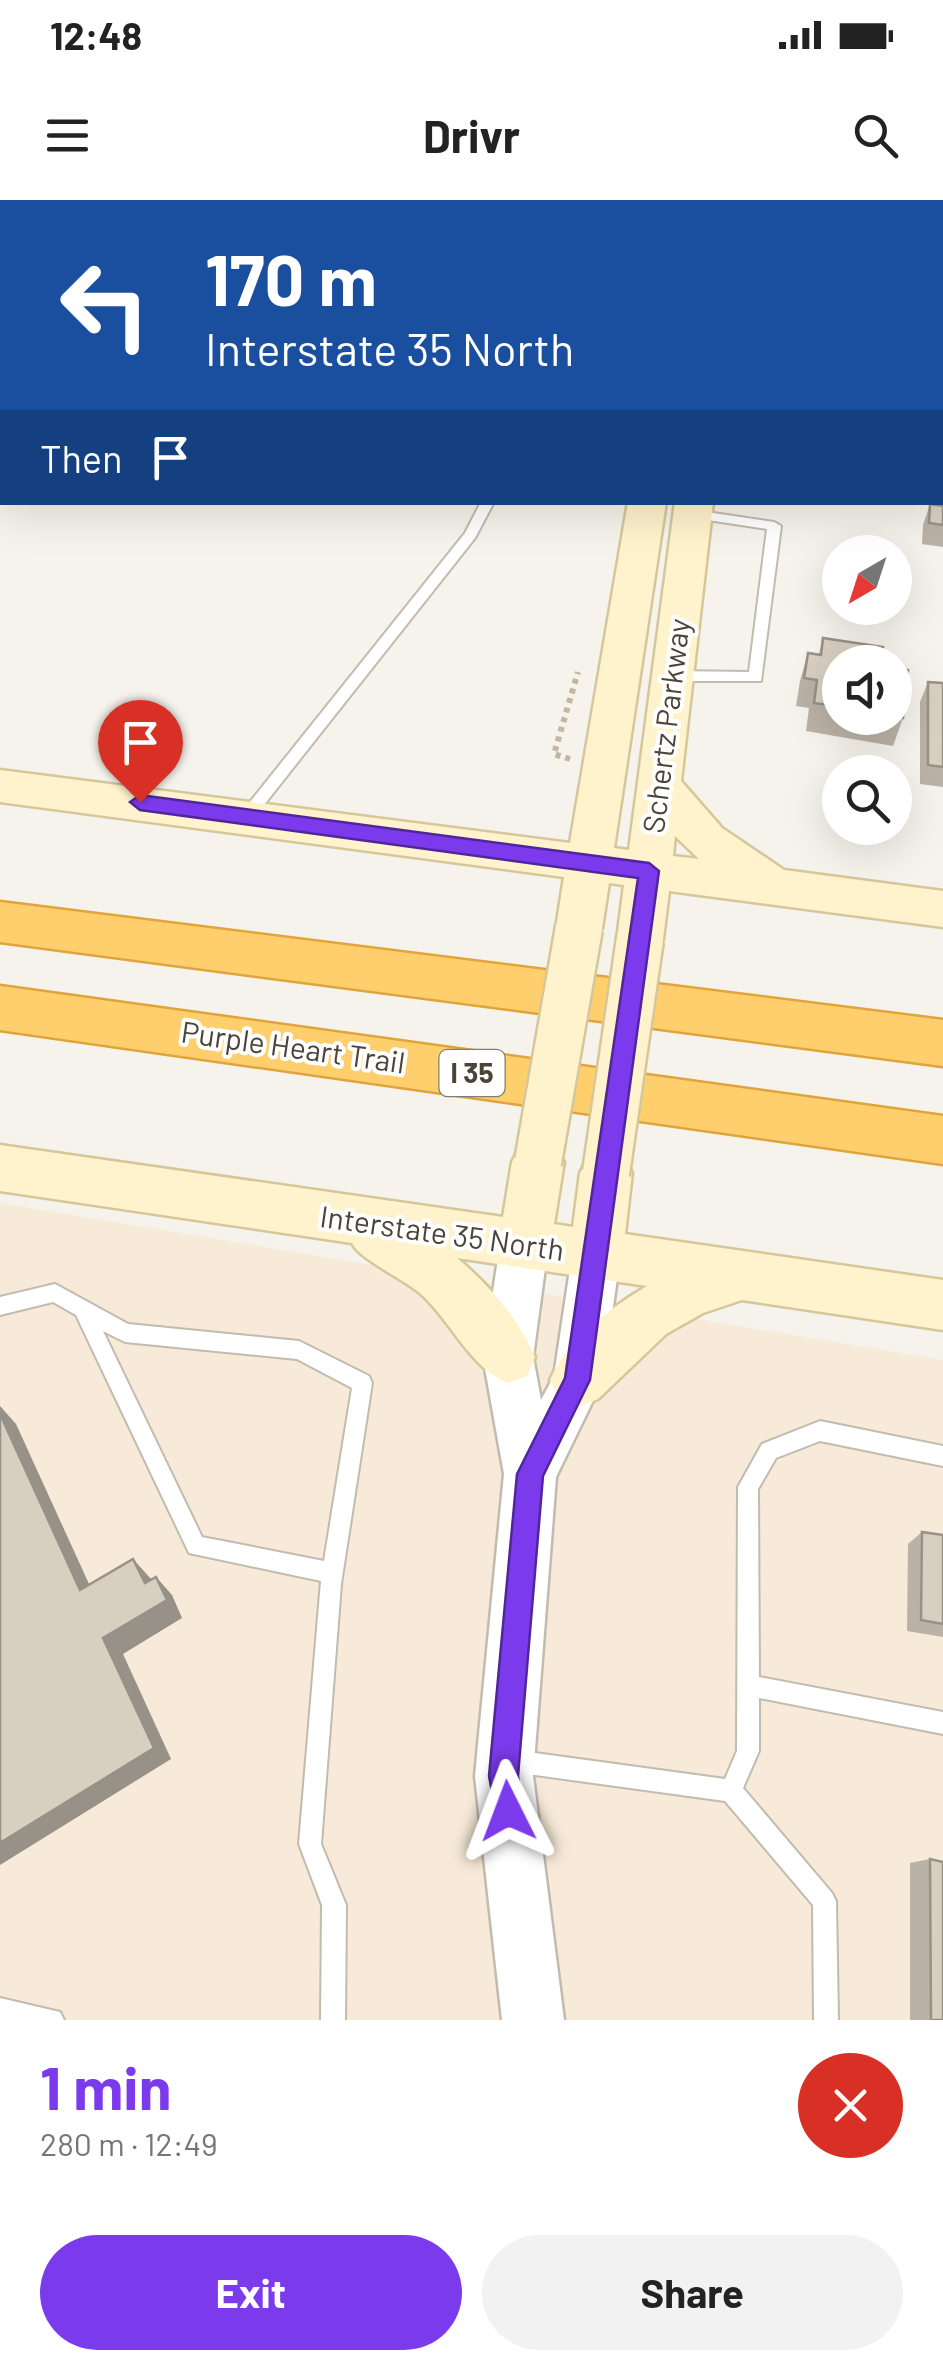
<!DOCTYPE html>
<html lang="en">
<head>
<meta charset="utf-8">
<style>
	:root { --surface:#fff; --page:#f2f2f2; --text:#222; --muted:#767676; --accent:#7c3aed }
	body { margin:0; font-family:Barlow,sans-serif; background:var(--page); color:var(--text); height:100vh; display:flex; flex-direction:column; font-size:38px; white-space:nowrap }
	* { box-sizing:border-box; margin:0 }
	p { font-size:32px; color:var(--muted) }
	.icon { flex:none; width:55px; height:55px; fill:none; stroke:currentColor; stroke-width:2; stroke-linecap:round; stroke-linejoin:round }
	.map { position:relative; height:1820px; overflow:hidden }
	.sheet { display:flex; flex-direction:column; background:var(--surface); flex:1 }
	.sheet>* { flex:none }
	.hud { position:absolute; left:0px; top:0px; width:945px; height:305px; box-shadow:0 10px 40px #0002; background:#1a4fa0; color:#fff; overflow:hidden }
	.needle { width:65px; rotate:219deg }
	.controls { position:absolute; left:822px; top:335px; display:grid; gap:20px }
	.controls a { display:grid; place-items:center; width:90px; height:90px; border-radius:50%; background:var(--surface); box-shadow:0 10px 40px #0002; font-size:50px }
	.pin { position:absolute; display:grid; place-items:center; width:85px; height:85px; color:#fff; margin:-102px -42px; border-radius:50% 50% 50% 0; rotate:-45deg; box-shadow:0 0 10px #0007 }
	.pin .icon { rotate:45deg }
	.me { position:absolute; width:110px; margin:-55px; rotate:357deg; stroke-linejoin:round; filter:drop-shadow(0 0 8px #0008) }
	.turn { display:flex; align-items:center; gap:35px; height:210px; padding:0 40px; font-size:45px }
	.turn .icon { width:130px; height:130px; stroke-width:2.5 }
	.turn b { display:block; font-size:70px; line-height:85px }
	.then { display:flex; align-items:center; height:95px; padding:0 40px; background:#0003; gap:20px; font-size:38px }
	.round { display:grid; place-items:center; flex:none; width:105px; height:105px; border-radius:52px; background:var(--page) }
	.summary { display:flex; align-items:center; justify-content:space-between; height:170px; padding:0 40px }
	h1 { font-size:60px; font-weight:700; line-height:75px; color:var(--accent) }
	.button { display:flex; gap:20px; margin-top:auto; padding:20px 40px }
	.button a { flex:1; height:115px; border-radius:60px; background:var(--accent); color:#fff; font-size:40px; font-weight:700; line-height:115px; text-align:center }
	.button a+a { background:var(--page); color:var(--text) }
	.status { display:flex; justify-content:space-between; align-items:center; height:70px; padding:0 50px; background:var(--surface); direction:ltr }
	.status svg { height:28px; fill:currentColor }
	header { display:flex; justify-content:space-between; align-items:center; height:130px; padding:0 40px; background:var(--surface); font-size:45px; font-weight:700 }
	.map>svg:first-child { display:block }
	.commercial { fill:#f7ead8 }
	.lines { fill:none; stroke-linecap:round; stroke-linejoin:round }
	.service-casing { stroke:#c2bbae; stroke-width:4 }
	.minor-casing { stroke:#c2bbae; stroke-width:5 }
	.tertiary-casing { stroke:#c2bbae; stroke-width:5 }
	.secondary-casing { stroke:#d6c79b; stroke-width:5 }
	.motorway-casing { stroke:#e0a43c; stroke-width:5 }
	.path-far1 { stroke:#c4b79f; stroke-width:5; stroke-dasharray:4 4; stroke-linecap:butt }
	.path { stroke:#c4b79f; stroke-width:6; stroke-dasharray:5 5; stroke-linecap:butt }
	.service { fill:#fff; fill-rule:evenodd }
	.minor { fill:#fff; fill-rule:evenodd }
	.tertiary { fill:#fff; fill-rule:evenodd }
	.secondary { fill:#fff3cd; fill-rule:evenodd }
	.motorway { fill:#ffcf6e; fill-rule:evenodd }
	.secondary-bridge-casing { stroke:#d6c79b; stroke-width:51; stroke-linecap:butt }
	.secondary-bridge { stroke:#fff3cd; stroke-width:46 }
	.wall { fill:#bab2a6 }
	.shaded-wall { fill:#979187 }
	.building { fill:#d8cfc1; stroke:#979187; stroke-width:2.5 }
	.route { fill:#7c3aed; stroke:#51269a; stroke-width:2.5 }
	.labels { text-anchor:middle; stroke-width:8; stroke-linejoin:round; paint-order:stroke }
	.shield { fill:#fff; stroke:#817c74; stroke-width:2.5 }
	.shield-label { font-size:28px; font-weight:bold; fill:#4b4439 }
	.street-label { font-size:30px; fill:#4b4439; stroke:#fff }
</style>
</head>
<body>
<div class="status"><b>12:48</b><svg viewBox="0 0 49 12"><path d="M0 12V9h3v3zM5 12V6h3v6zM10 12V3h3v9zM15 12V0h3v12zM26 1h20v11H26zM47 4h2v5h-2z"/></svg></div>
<header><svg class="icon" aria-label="menu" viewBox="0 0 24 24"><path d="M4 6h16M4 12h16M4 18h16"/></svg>Drivr<svg class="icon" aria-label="search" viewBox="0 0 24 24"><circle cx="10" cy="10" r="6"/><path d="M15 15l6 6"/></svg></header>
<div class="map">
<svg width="943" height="1820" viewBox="0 0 943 1820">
	<rect width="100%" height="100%" fill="#f6f3ec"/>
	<path class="commercial" d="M 0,1003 L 943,1160 L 943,1820 L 0,1820 Z"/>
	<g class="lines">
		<g class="service-casing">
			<g id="service">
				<rect x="942" y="59" width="1" height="6"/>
				<path d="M 481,302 L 494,302 L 475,338 L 252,620 L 242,620 L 239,616 L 242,612 L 465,333 Z"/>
				<path d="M 693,310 L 774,322 L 781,326 L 761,481 L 673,481 L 666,476 L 673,471 L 749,472 L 767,329 L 688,317 L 686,314 Z"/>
				<path d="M 55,1084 L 128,1124 L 299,1141 L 369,1176 L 372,1183 L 341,1384 L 321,1644 L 346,1705 L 345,1820 L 321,1820 L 322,1705 L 299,1644 L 321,1381 L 189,1353 L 76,1115 L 53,1102 L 0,1115 L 0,1097 ZM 103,1131 L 125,1142 L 297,1159 L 352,1188 L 324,1361 L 202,1337 Z"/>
				<path d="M 820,1221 L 943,1246 L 943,1266 L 820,1241 L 776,1258 L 758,1289 L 759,1477 L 943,1512 L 943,1534 L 759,1498 L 759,1551 L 743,1588 L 832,1693 L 836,1701 L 838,1820 L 814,1820 L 813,1705 L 725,1601 L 513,1572 L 505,1569 L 502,1561 L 505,1553 L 513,1550 L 725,1579 L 737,1551 L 738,1287 L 762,1244 Z"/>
				<path d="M 0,1798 L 60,1812 L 64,1820 L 0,1820 Z"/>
			</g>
		</g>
		<g class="minor-casing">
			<rect id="minor" x="942" y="67" width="1" height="14"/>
		</g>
		<g class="tertiary-casing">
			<path id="tertiary" d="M 524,1024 L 541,1031 L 548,1046 L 533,1157 L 541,1200 L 554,1176 L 572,1056 L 579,1041 L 596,1034 L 613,1041 L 620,1056 L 603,1180 L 556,1277 L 533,1576 L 564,1820 L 502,1820 L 475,1576 L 504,1274 L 483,1157 L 500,1046 L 507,1031 Z"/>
		</g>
		<g class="secondary-casing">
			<g id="secondary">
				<path d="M 628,302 L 666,302 L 614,648 L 629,650 L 675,302 L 713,302 L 681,581 L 722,628 L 784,670 L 943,691 L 943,727 L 669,691 L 663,739 L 656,752 L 640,758 L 624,752 L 617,739 L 624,685 L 609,683 L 602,728 L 595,741 L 579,747 L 563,741 L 556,728 L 564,677 L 0,602 L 0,570 L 570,643 ZM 675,636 L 699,659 L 673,656 Z"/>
				<path d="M 538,939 L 556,946 L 564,962 L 554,1024 L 573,1027 L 580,973 L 588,957 L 606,950 L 624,957 L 632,973 L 625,1034 L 943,1080 L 943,1130 L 742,1100 L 703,1113 L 666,1134 L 598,1199 L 578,1207 L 558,1199 L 550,1180 C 567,1140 610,1108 647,1086 L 457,1058 C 489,1085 519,1119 535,1157 L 527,1176 L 508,1183 C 471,1169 451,1121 421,1094 C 404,1079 359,1059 352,1043 L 0,991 L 0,945 L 503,1017 L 512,962 L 520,946 Z"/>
			</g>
		</g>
		<g class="motorway-casing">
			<g id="motorway">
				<path d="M 0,702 L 943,820 L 943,866 L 0,742 Z"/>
				<path d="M 0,786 L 943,916 L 943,964 L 0,830 Z"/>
			</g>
		</g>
		<path class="path-far1" d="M 818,2 L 822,0"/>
		<path class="path" d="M 570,559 L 554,554 L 578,472"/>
		<use href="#service" class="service"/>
		<use href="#minor" class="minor"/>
		<use href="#tertiary" class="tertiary"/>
		<use href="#secondary" class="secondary"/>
		<use href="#motorway" class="motorway"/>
		<g class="secondary-bridge-casing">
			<g id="secondary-bridge">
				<path d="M 538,962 L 579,728"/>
				<path d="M 606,973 L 640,739"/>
			</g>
		</g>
		<use href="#secondary-bridge" class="secondary-bridge"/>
	</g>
	<g class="wall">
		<path d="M 930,304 L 943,306 L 943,347 L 922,344 L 923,325 Z"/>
		<path d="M 823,438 L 840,462 L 840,518 L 895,518 L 895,468 L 903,518 L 893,546 L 806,531 L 809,508 L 796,506 L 800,481 L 808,453 L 819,454 Z"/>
		<path d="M 928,482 L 943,483 L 943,587 L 920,584 L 920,502 Z"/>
		<path d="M 922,1332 L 943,1335 L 943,1437 L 907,1431 L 908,1344 Z"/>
		<path d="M 930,1659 L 943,1820 L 910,1820 L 910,1663 Z"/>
	</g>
	<g class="shaded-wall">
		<path d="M 0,1206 L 16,1224 L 100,1408 L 80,1390 L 0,1214 Z"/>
		<path d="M 133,1359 L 151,1379 L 161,1401 L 145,1383 Z"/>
		<path d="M 156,1377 L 172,1395 L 182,1418 L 123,1454 L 171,1559 L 0,1665 L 0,1643 L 103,1438 Z"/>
	</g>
	<g class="building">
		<path d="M 930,304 L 943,306 L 943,325 L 929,323 Z"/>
		<path d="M 823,438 L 883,447 L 882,462 L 840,462 L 840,507 L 814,503 L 817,480 L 804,478 L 808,453 L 821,455 Z"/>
		<path d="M 895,468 L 908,470 L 903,518 L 895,516 Z"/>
		<path d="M 928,482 L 943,483 L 943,567 L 928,565 Z"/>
		<path d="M 0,1214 L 80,1390 L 133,1359 L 145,1383 L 156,1377 L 167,1400 L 103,1438 L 154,1548 L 0,1643 Z"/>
		<path d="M 922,1332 L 943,1335 L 943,1424 L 921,1420 Z"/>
		<path d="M 930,1659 L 943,1662 L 943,1820 L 931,1820 Z"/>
	</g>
	<path class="route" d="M 140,595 L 649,663 L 659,671 L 590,1180 L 543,1276 L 518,1576 L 523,1611 L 518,1622 L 508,1626 L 498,1622 L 489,1576 L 517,1274 L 565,1178 L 638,678 L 140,610 L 130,602 Z"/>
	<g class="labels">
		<rect class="shield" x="439.5" y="850" width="65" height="46" rx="8"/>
		<g class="shield-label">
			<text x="472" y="883">I 35</text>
		</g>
		<g class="street-label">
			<text transform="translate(667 526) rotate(-83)" y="10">Schertz Parkway</text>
			<text transform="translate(293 848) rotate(8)" y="10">Purple Heart Trail</text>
			<text transform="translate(442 1034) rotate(8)" y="10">Interstate 35 North</text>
		</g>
	</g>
</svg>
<div class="controls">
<a><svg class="needle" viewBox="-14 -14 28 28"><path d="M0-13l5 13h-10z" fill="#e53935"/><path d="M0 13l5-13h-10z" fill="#767676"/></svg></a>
<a><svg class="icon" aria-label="sound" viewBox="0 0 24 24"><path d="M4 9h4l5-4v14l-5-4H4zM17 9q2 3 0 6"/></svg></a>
<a><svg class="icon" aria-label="search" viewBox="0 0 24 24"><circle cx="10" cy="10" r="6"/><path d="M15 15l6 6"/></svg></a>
</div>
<div class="pin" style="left:140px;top:602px;background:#d93025"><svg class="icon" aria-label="arrive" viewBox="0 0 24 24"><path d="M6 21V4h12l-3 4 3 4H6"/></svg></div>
<svg class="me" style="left:508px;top:1611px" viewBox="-20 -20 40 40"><path d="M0-17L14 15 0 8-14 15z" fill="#7c3aed" stroke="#fff" stroke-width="4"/></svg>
<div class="hud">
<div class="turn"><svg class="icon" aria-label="left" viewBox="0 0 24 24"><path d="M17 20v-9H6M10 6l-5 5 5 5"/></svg><div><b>170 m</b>Interstate 35 North</div></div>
<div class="then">Then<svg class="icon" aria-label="arrive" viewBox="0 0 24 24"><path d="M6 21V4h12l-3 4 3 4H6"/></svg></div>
</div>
</div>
<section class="sheet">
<div class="summary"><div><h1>1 min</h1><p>280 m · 12:49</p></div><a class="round" style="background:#d93025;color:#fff"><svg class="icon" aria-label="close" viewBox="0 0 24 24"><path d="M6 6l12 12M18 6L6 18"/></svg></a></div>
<div class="button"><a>Exit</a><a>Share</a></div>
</section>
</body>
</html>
